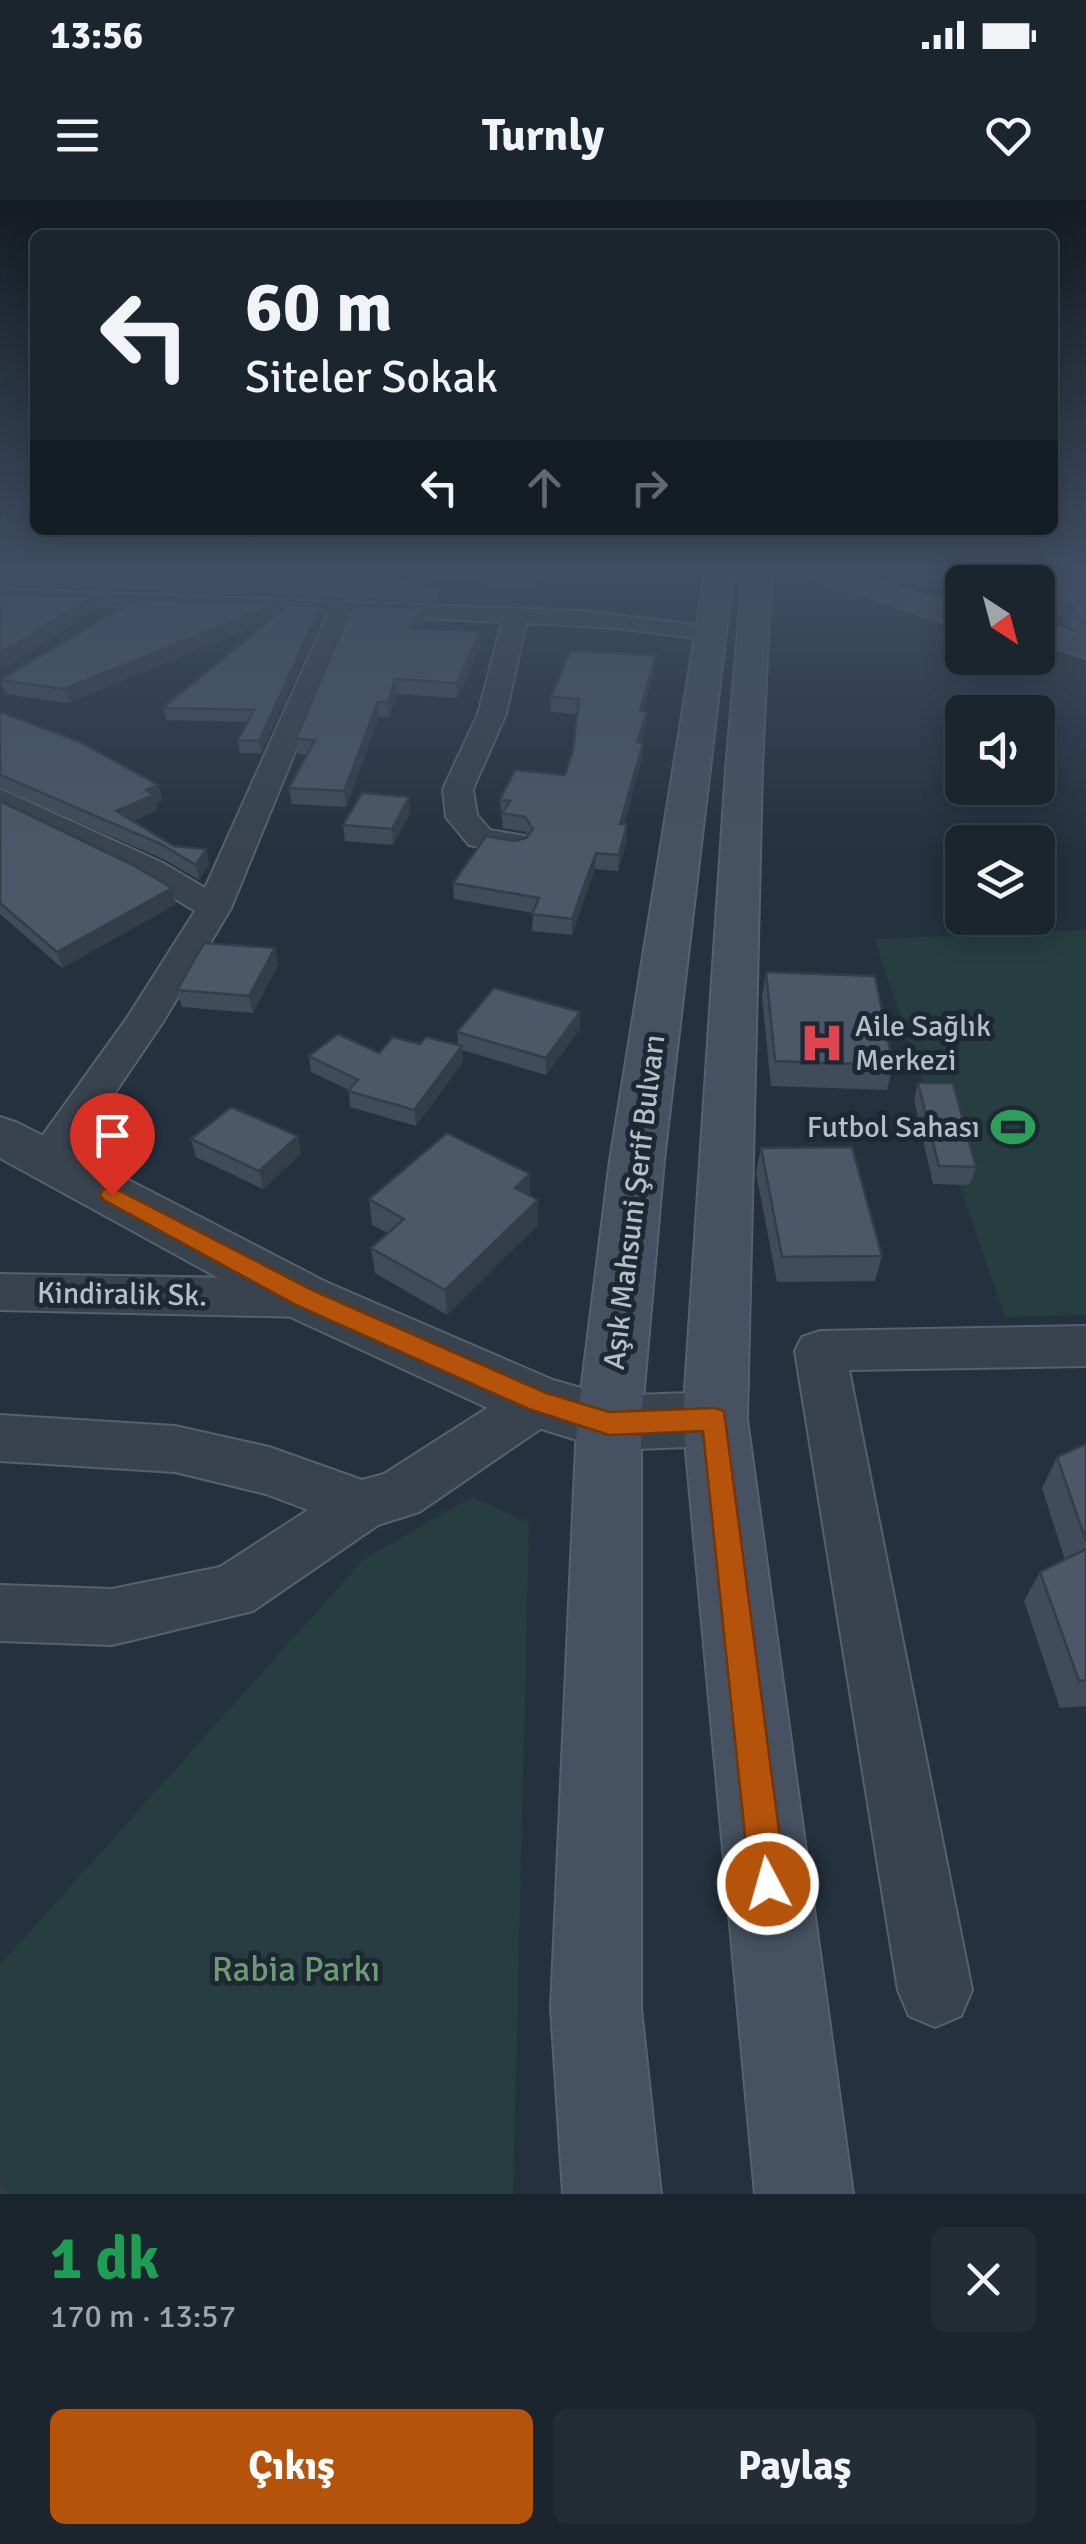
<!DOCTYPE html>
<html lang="tr">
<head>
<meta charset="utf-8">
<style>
	:root { --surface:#1b252e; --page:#242d36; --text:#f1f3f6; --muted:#a0a5aa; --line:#39424a; --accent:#b45309 }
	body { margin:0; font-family:Signika,sans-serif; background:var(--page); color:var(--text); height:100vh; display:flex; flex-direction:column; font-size:38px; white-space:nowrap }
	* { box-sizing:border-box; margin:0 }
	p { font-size:32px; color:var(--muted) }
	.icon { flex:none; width:55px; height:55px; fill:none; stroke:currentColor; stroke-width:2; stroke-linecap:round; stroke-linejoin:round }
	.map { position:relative; height:1994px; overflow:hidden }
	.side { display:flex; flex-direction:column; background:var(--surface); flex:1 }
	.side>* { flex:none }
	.top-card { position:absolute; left:30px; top:30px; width:1028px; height:305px; border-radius:15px; box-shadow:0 5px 25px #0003,0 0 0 2px var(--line); background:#1b252e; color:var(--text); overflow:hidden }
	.needle { width:65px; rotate:144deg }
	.controls { position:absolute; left:945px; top:365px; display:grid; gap:20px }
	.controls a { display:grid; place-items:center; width:110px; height:110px; border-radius:15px; background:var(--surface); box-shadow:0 5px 25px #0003,0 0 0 2px var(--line); font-size:50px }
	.pin { position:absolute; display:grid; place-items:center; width:85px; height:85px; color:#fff; margin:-102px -42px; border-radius:50% 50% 50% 0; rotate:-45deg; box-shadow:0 0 10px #0007 }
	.pin .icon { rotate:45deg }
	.me { position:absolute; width:110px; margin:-55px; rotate:354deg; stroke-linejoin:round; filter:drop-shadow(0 0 8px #0008) }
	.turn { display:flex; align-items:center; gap:35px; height:210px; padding:0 50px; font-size:45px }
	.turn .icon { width:130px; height:130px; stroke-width:2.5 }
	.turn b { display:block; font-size:70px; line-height:85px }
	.lanes { display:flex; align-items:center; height:95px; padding:0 50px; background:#0003; justify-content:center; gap:50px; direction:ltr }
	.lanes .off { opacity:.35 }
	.round { display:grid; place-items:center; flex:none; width:105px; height:105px; border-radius:15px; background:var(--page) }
	.headline { display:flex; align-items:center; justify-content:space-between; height:170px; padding:0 50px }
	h1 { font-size:60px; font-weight:800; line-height:75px; color:#1e9e55 }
	.button { display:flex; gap:20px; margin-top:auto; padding:20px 50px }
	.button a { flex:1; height:115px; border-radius:15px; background:var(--accent); color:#fff; font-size:40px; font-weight:800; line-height:115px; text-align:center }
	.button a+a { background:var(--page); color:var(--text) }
	.status { display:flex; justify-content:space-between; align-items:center; height:70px; padding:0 50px; background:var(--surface); direction:ltr }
	.status svg { height:28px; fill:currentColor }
	header { display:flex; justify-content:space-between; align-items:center; height:130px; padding:0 50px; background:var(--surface); font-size:45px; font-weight:800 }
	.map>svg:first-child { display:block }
	.green { fill:#263e3f }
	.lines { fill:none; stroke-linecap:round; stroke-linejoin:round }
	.minor-casing { stroke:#56616c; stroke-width:4 }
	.tertiary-casing { stroke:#56616c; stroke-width:4 }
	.secondary-casing { stroke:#56616c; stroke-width:4 }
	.minor { fill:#38434e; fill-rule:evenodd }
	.tertiary { fill:#38434e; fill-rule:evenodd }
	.secondary { fill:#465261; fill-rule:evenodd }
	.wall { fill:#404c59 }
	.shaded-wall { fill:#343e48 }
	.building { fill:#4a5867; stroke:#343e48; stroke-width:2.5 }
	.route { fill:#b45309; stroke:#753606; stroke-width:2.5 }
	.labels { text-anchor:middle; stroke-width:10; stroke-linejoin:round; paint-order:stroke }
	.poi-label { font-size:30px; fill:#b4bec9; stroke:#1d2833; text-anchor:start }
	.street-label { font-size:30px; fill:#b4bec9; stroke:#1d2833 }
	.near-park-label { font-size:35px; fill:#6b9a73; stroke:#1d2833 }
</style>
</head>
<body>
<div class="status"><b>13:56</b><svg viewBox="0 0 49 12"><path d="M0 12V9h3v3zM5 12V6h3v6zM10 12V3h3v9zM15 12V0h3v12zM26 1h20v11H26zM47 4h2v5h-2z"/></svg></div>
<header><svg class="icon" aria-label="menu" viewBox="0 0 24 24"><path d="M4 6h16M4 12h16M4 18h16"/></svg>Turnly<svg class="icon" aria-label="heart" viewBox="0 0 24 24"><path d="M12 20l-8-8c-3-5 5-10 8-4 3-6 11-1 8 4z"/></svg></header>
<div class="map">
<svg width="1086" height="1994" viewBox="0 0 1086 1994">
	<rect width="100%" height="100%" fill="#24313e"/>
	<g class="green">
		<path d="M 1086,730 L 1086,1115 L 1005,1117 L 874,739 Z"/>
		<path d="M 471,1297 L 529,1322 L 513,1994 L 0,1994 L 0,1765 L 363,1360 Z"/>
	</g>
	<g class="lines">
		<g class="minor-casing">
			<g id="minor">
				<path d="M 0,389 L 584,411 L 721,428 L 724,433 L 712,440 L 616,428 L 526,423 L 506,514 L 473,589 L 477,615 L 490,630 L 525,636 L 530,643 L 525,650 L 514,653 L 469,645 L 446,617 L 443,589 L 478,514 L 502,422 L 351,415 L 231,708 L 163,822 L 62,971 L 47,975 L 32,971 L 25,960 L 127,818 L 195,711 L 139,677 L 0,610 L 0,589 L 163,663 L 205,688 L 328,414 L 0,403 Z"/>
				<path d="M 0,1074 L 305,1079 L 322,1085 L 329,1098 L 322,1111 L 305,1117 L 0,1110 Z"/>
				<path d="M 1086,1126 L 1086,1166 L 849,1170 L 972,1790 L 961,1816 L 935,1827 L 909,1816 L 898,1790 L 795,1151 L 802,1137 L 820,1131 Z"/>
				<path d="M 539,1180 L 558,1187 L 565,1202 L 558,1217 L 419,1312 L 378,1325 L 253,1411 L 112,1445 L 0,1441 L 0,1385 L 112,1389 L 220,1367 L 308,1310 L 266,1294 L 175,1272 L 0,1261 L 0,1215 L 175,1226 L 269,1247 L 362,1280 L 384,1274 L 520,1187 Z"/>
			</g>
		</g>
		<g class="tertiary-casing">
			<path id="tertiary" d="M 0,917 L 18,923 L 326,1082 L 553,1180 L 609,1196 L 715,1192 L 738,1200 L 747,1219 L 738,1238 L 715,1246 L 609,1250 L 516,1221 L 284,1114 L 0,958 Z"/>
		</g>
		<g class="secondary-casing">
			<g id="secondary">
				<path d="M 705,373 L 733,373 L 664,960 L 641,1223 L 641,1808 L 661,1994 L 563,1994 L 551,1808 L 577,1223 L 610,960 Z"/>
				<path d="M 743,373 L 771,373 L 762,569 L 747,1219 L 853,1994 L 755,1994 L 683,1219 L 726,569 Z"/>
				<path d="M 812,373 L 853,373 L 962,409 L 962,428 L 816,379 Z"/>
				<path d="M 1038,421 L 1086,438 L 1086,458 L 1038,441 Z"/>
			</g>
		</g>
		<use href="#minor" class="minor"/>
		<use href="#tertiary" class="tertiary"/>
		<use href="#secondary" class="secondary"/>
	</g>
	<g class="wall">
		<path d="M 0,373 L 438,389 L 438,402 L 0,385 Z"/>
		<path d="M 415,373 L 546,373 L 524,392 L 501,383 L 497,386 L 455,378 L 453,381 Z"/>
		<path d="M 1086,373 L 1086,436 L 1064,426 L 1066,418 L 1038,408 L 1038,382 L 985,382 L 986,379 Z"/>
		<path d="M 277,403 L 279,413 L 322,418 L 261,553 L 240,553 L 238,540 L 247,522 L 166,520 L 163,508 L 270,420 L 68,503 L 5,494 L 0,480 Z"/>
		<path d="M 424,422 L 420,428 L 480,431 L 481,445 L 457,498 L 397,494 L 389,517 L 379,517 L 346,607 L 292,604 L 289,588 L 307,555 L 298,554 L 296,539 Z"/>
		<path d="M 655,469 L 643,511 L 647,512 L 646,526 L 641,543 L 642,558 L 624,624 L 627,624 L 627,640 L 618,671 L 595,669 L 572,735 L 532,731 L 533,713 L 454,699 L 453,683 L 515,641 L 526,638 L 528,636 L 526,632 L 503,628 L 500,600 L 565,575 L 573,550 L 577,514 L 551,512 L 551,497 Z"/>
		<path d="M 0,512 L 158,585 L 162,600 L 156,603 L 157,610 L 133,621 L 174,646 L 206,649 L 209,664 L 199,680 L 165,660 L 0,588 Z"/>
		<path d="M 0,601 L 172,688 L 176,704 L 62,768 L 0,714 Z"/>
		<path d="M 410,613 L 393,645 L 345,641 L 343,625 Z"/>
		<path d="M 275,748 L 278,765 L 253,813 L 182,807 L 177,790 Z"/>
		<path d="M 766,772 L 893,865 L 887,890 L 771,886 L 762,797 Z"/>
		<path d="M 580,829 L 546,875 L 462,850 L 463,862 L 416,926 L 350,907 L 349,890 L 311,872 L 309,856 L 379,853 L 420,844 L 458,845 L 457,832 Z"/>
		<path d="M 918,883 L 976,967 L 970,985 L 933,984 L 914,900 Z"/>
		<path d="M 191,939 L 301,954 L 263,989 L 196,957 Z"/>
		<path d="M 761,948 L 882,1056 L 875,1081 L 777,1082 L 756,973 Z"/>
		<path d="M 530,974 L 530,996 L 538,1000 L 538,1025 L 447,1115 L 375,1073 L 371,1048 L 388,1033 L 372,1025 L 369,999 Z"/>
		<path d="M 1086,1244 L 1086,1506 L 1060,1508 L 1024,1401 L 1040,1372 L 1065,1360 L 1042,1288 L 1057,1257 Z"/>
	</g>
	<g class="shaded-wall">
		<path d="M 497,373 L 501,373 L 501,383 L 497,386 Z"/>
		<path d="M 532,373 L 546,373 L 524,392 L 524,379 Z"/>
		<path d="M 92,397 L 96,410 L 0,470 L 0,453 Z"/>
		<path d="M 277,403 L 279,416 L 68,503 L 64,489 Z"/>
		<path d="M 321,406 L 322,418 L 261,553 L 259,541 Z"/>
		<path d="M 423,408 L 424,422 L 411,442 L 410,428 Z"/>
		<path d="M 480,431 L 481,445 L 457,498 L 457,483 Z"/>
		<path d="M 656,455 L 655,469 L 639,526 L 640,511 Z"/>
		<path d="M 395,479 L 397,494 L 389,517 L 388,502 Z"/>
		<path d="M 378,502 L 379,517 L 346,607 L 344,591 Z"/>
		<path d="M 647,512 L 646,526 L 636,557 L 637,542 Z"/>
		<path d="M 643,543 L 642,558 L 620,639 L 620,624 Z"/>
		<path d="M 158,585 L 162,600 L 156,603 L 157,610 L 120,626 L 116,611 L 146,590 Z"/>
		<path d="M 409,597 L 410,613 L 393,645 L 392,629 Z"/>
		<path d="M 627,624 L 627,640 L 618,671 L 619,655 Z"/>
		<path d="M 206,649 L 209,664 L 199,680 L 196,665 Z"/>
		<path d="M 596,653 L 595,669 L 572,735 L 572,719 Z"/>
		<path d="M 172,688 L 176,704 L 62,768 L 57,752 Z"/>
		<path d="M 275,748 L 278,765 L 253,813 L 249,796 Z"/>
		<path d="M 580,812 L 580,829 L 546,875 L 546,858 Z"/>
		<path d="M 462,846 L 463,862 L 416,926 L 414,910 Z"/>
		<path d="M 298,936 L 301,954 L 263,989 L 259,971 Z"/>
		<path d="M 530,974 L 530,999 L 515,988 Z"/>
		<path d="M 538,1000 L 538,1025 L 447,1115 L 445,1090 Z"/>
		<path d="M 0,1983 L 9,1994 L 0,1994 Z"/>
	</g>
	<g class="building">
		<path d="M 6,373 L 371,373 L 438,389 Z"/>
		<path d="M 508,373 L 532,373 L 524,379 Z"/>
		<path d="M 1000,373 L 1086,373 L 1086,422 L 1067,414 L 1076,408 L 1038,395 L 1038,382 L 998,382 L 986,379 Z"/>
		<path d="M 0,394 L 92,397 L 0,453 Z"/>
		<path d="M 137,399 L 277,403 L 64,489 L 0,480 Z"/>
		<path d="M 288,405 L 321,406 L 259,541 L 238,540 L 254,510 L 163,508 Z"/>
		<path d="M 352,405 L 423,408 L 410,428 L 480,431 L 457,483 L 395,479 L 388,502 L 378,502 L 344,591 L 289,588 L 315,540 L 296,539 Z"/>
		<path d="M 570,451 L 656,455 L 640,511 L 647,512 L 637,542 L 643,543 L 620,624 L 627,624 L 619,655 L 596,653 L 572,719 L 532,714 L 539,698 L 453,683 L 486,636 L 515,641 L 526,638 L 533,629 L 525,617 L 502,613 L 510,601 L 500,600 L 515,570 L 565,575 L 573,550 L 579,499 L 551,497 Z"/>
		<path d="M 0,512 L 80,542 L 158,585 L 146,590 L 154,595 L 116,611 L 174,646 L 206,649 L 196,665 L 161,644 L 0,575 Z"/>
		<path d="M 362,593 L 409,597 L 392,629 L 343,625 Z"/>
		<path d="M 0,601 L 133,665 L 172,688 L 57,752 L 0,703 Z"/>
		<path d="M 204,743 L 275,748 L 249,796 L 177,790 Z"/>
		<path d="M 766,772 L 875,776 L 893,865 L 775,861 Z"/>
		<path d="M 494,788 L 580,812 L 546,858 L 457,832 Z"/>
		<path d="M 338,834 L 379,853 L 393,837 L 420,844 L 426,837 L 462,846 L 414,910 L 348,891 L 358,880 L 309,856 Z"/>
		<path d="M 918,883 L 953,883 L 976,967 L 939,966 Z"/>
		<path d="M 231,907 L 298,936 L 259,971 L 191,939 Z"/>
		<path d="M 447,933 L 530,974 L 515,988 L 538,1000 L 445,1090 L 371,1048 L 404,1019 L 369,999 Z"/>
		<path d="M 852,947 L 882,1056 L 782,1057 L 761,948 Z"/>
		<path d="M 1086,1244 L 1086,1341 L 1057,1257 Z"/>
		<path d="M 1086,1349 L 1086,1480 L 1079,1481 L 1040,1372 Z"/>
	</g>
	<linearGradient id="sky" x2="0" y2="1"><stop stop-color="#141b22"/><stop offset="0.57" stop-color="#3f4e63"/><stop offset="1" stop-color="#3f4e63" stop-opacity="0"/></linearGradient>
	<rect width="1086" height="652" fill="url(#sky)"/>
	<path class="route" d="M 112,987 L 314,1091 L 546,1193 L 609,1212 L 715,1208 L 724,1211 L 786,1684 L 780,1696 L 768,1702 L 756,1696 L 750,1684 L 703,1231 L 609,1235 L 529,1209 L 296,1105 L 104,1000 L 100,995 L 104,989 Z"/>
	<defs>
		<g id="hospital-bare" transform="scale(3.45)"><path d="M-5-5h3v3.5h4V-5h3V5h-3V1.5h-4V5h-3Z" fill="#e0444e" stroke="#1d2833" stroke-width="2.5" paint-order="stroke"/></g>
		<g id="stadium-bare" transform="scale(3.45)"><path d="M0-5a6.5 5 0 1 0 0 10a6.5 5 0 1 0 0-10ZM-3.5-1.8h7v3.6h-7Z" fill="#2e9e5b" stroke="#1d2833" stroke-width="2.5" paint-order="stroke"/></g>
	</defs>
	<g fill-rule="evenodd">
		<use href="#hospital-bare" x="822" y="843"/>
		<use href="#stadium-bare" x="1013" y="927"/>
	</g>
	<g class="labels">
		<g class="poi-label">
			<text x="855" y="836">Aile Sağlık<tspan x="855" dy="34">Merkezi</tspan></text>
			<text x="980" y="937" text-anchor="end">Futbol Sahası</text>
		</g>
		<g class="street-label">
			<text transform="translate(634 1002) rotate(-83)" y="10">Aşık Mahsuni Şerif Bulvarı</text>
			<text transform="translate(122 1094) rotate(1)" y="10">Kindiralik Sk.</text>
		</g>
		<g class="near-park-label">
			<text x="296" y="1781">Rabia Parkı</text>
		</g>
	</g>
</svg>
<div class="controls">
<a><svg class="needle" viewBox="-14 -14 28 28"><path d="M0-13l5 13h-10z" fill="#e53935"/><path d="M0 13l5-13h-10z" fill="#a0a5aa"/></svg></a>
<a><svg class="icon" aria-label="sound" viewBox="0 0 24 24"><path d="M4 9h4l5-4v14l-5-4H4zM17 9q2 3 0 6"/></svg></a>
<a><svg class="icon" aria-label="layers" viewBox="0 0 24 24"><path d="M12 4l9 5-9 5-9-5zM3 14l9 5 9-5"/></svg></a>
</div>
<div class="pin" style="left:112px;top:995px;background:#d93025"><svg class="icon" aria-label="arrive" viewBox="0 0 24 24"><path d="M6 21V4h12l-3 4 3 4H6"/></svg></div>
<svg class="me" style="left:768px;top:1684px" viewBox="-20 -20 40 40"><circle r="17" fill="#b45309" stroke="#fff" stroke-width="3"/><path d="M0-11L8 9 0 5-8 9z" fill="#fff"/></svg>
<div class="top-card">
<div class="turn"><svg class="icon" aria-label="left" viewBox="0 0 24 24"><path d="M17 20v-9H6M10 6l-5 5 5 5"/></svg><div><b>60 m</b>Siteler Sokak</div></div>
<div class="lanes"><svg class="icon" aria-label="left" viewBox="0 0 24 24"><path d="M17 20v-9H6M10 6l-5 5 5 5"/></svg><svg class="icon off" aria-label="ahead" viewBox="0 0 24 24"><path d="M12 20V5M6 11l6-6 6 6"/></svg><svg class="icon off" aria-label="right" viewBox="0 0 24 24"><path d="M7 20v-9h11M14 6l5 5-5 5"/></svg></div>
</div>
</div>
<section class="side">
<div class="headline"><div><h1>1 dk</h1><p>170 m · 13:57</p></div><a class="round"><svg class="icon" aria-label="close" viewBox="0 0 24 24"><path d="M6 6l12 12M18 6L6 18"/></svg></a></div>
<div class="button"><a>Çıkış</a><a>Paylaş</a></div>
</section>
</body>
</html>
